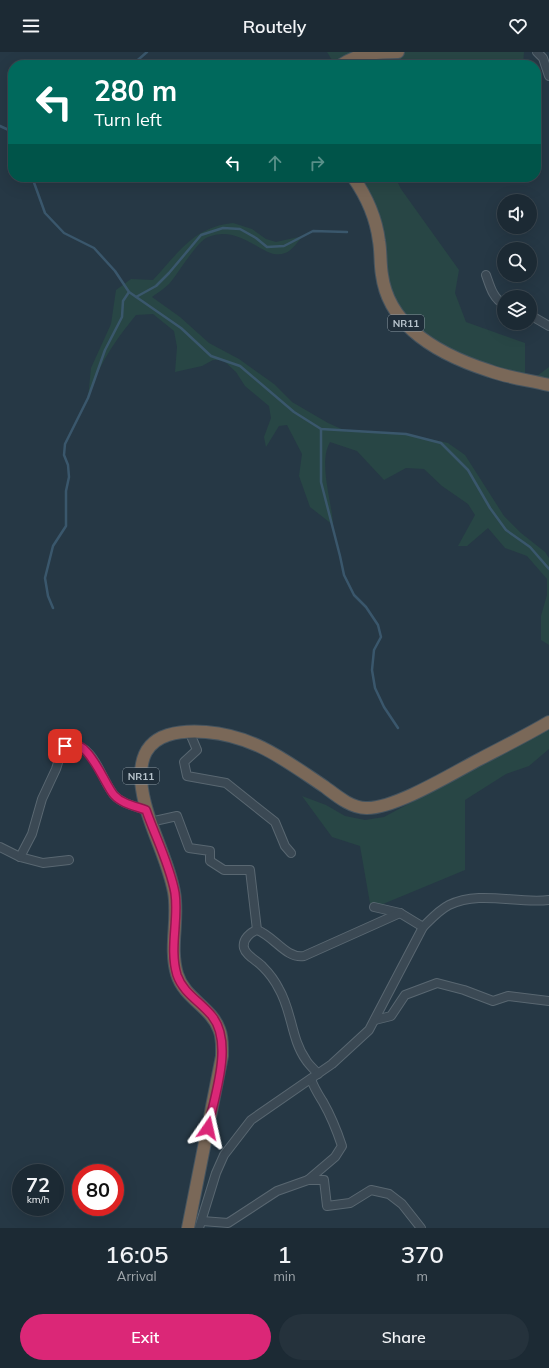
<!DOCTYPE html>
<html lang="en">
<head>
<meta charset="utf-8">
<style>
	:root { --surface:#1c2a34; --page:#25323c; --text:#f1f3f6; --muted:#a0a7ac; --line:#3a464f; --accent:#db2777 }
	body { margin:0; font-family:Mulish,sans-serif; background:var(--page); color:var(--text); height:100vh; display:flex; flex-direction:column; font-size:15px; white-space:nowrap }
	* { box-sizing:border-box; margin:0 }
	p { font-size:13px; color:var(--muted) }
	.icon { flex:none; width:22px; height:22px; fill:none; stroke:currentColor; stroke-width:2; stroke-linecap:round; stroke-linejoin:round }
	.map { position:relative; height:1176px; overflow:hidden }
	.panel { display:flex; flex-direction:column; background:var(--surface); flex:1 }
	.panel>* { flex:none }
	.banner { position:absolute; left:8px; top:8px; width:533px; height:122px; border-radius:16px; box-shadow:0 4px 16px #0002,0 0 0 1px var(--line); background:#00695c; color:#fff; overflow:hidden }
	.buttons { position:absolute; left:497px; top:142px; display:grid; gap:8px }
	.buttons a { display:grid; place-items:center; width:40px; height:40px; border-radius:50%; background:var(--surface); box-shadow:0 4px 16px #0002,0 0 0 1px var(--line); font-size:20px }
	.speed { position:absolute; left:12px; top:1112px; display:flex; gap:8px; font-size:20px; font-weight:700; text-align:center }
	.speed>* { display:grid; place-content:center; width:52px; height:52px; border-radius:50%; background:var(--surface); box-shadow:0 4px 16px #0002,0 0 0 1px var(--line); line-height:1 }
	.speed small { font-size:10px; font-weight:400 }
	.speed .limit { border:6px solid #d22; background:#fff; color:#111 }
	.pin { position:absolute; display:grid; place-items:center; width:34px; height:34px; color:#fff; margin:-17px; border-radius:8px; box-shadow:0 2px 6px #0006 }
	.me { position:absolute; width:44px; margin:-22px; rotate:11deg; stroke-linejoin:round; filter:drop-shadow(0 0 3px #0008) }
	.turn { display:flex; align-items:center; gap:14px; height:84px; padding:0 20px; font-size:18px }
	.turn .icon { width:52px; height:52px; stroke-width:2.5 }
	.turn b { display:block; font-size:28px; line-height:34px }
	.lanes { display:flex; align-items:center; height:38px; padding:0 20px; background:#0003; justify-content:center; gap:20px; direction:ltr }
	.lanes .off { opacity:.35 }
	.eta { display:flex; justify-content:space-evenly; align-items:center; height:68px; text-align:center }
	.eta b { font-size:24px; font-weight:600; line-height:28px }
	.cta { display:flex; gap:8px; margin-top:auto; padding:8px 20px }
	.cta a { flex:1; height:46px; border-radius:24px; background:var(--accent); color:#fff; font-size:16px; font-weight:600; line-height:46px; text-align:center }
	.cta a+a { background:var(--page); color:var(--text) }
	header { display:flex; justify-content:space-between; align-items:center; height:52px; padding:0 20px; background:var(--surface); font-size:18px; font-weight:600 }
	.map>svg:first-child { display:block }
	.green { fill:#284645 }
	.lines { fill:none; stroke-linecap:round; stroke-linejoin:round }
	.stream { stroke:#3a576c; stroke-width:2.5 }
	.minor-casing { stroke:#596771; stroke-width:10 }
	.highway-casing { stroke:#45545f; stroke-width:14 }
	.minor { stroke:#3b4954; stroke-width:8 }
	.highway { stroke:#7a6858; stroke-width:12 }
	.route-casing { stroke:#8e194d; stroke-width:10 }
	.route { stroke:#db2777; stroke-width:7 }
	.labels { text-anchor:middle; stroke-width:3; stroke-linejoin:round; paint-order:stroke }
	.shield { fill:#1f2e3a; stroke:#8a97a1; stroke-width:1 }
	.shield-label { font-size:10px; font-weight:bold; fill:#b8c4cd }
</style>
</head>
<body>
<header><svg class="icon" aria-label="menu" viewBox="0 0 24 24"><path d="M4 6h16M4 12h16M4 18h16"/></svg>Routely<svg class="icon" aria-label="heart" viewBox="0 0 24 24"><path d="M12 20l-8-8c-3-5 5-10 8-4 3-6 11-1 8 4z"/></svg></header>
<div class="map">
<svg width="549" height="1176" viewBox="0 0 549 1176">
	<rect width="100%" height="100%" fill="#263845"/>
	<g class="green">
		<path d="M 327,0 L 524,0 L 523,13 L 335,13 Z"/>
		<path d="M 347,125 L 395,125 L 401,137 L 459,218 L 455,241 L 466,270 L 525,291 L 525,333 L 549,315 L 549,340 L 490,322 L 391,261 L 375,175 L 362,148 Z"/>
		<path d="M 233,171 L 252,177 L 266,187 L 276,190 L 303,184 C 298,189 292,199 285,201 C 265,210 242,171 208,185 C 197,189 178,222 169,232 C 164,237 157,241 152,245 L 180,265 L 209,291 L 239,307 L 274,332 L 292,350 L 328,371 L 346,379 L 406,382 L 448,391 L 465,403 L 504,464 L 521,481 L 545,500 L 549,506 L 549,593 L 541,588 L 541,564 L 547,543 L 547,527 L 527,504 L 505,496 L 488,476 L 467,494 L 458,494 L 475,463 L 468,452 L 442,434 L 424,417 L 406,416 L 384,428 L 357,399 L 330,390 C 318,411 332,449 333,473 L 310,455 L 299,424 L 302,402 L 287,373 L 279,374 L 266,395 L 264,385 L 271,366 L 269,354 L 245,334 L 236,320 L 223,308 L 213,308 L 202,314 L 175,320 L 177,295 L 174,279 L 153,262 L 136,263 C 114,290 99,312 88,346 L 91,316 L 111,272 L 116,238 L 131,227 L 153,228 C 179,200 194,175 233,171 Z"/>
		<path d="M 549,676 L 549,697 L 529,714 L 506,722 L 465,748 L 465,818 L 371,857 L 360,794 L 332,785 L 302,744 L 326,753 L 345,764 L 365,768 L 384,765 Z"/>
	</g>
	<g class="lines">
		<g class="stream">
			<path d="M 132,13 L 147,0"/>
			<path d="M 0,74 L 13,80"/>
			<path d="M 32,125 L 45,161 L 64,181 L 94,196 L 115,219 L 129,240 L 181,276 L 211,304 L 240,314 L 294,360 L 321,377 L 406,382 L 441,391 L 468,418 L 490,456 L 506,478 L 530,495 L 549,517"/>
			<path d="M 136,245 L 156,234 L 169,221 L 201,183 L 223,176 L 240,177 L 256,186 L 267,195 L 284,194 L 313,179 L 347,180"/>
			<path d="M 321,377 L 321,430 L 340,504 L 344,523 L 354,543 L 366,555 L 378,573 L 381,585 L 374,598 L 372,618 L 375,636 L 384,655 L 398,676"/>
			<path d="M 53,556 L 48,544 L 45,526 L 53,494 L 66,474 L 66,439 L 69,425 L 68,413 L 64,403 L 65,392 L 88,346 L 105,298 L 122,265 L 123,249 L 129,240"/>
		</g>
		<g class="minor-casing">
			<g id="minor">
				<path d="M 537,0 L 543,6 L 549,24"/>
				<path d="M 486,223 C 490,234 493,247 504,252"/>
				<path d="M 530,263 L 549,274"/>
				<path d="M 189,679 L 197,698 L 184,710 L 187,724 L 226,731 L 275,770 L 285,794 L 291,801"/>
				<path d="M 150,770 L 177,764 L 189,796 L 210,799 L 210,809 L 224,818 L 250,818 L 257,878"/>
				<path d="M 0,795 L 20,805 L 43,811 L 69,808"/>
				<path d="M 20,805 L 32,782 L 42,747 L 56,717 L 61,701 L 63,695 L 68,692 C 95,692 100,726 114,743 C 122,752 135,754 146,758"/>
				<path d="M 374,855 L 400,861 L 423,875"/>
				<path d="M 375,968 L 391,964 L 405,943 L 437,931 L 464,938 L 493,949 L 508,944 L 549,949"/>
				<path d="M 318,1022 C 314,1017 309,1013 306,1008 C 291,987 292,959 279,937 C 275,929 269,921 263,915 C 258,909 246,904 244,896 C 242,887 251,880 257,878 C 274,884 286,907 304,904 L 400,861"/>
				<path d="M 308,1128 L 335,1105 L 342,1094 C 337,1079 331,1064 323,1050 C 318,1042 314,1036 311,1027"/>
				<path d="M 202,1169 L 228,1171 L 277,1139 L 308,1128 L 324,1128 L 327,1154 L 350,1151 L 371,1138 L 389,1142 L 402,1152 L 421,1176"/>
				<path d="M 199,1176 L 216,1121 L 224,1103 L 251,1068 L 332,1012 L 369,978 L 423,875 C 431,867 439,858 449,853 C 480,838 516,852 549,848"/>
			</g>
		</g>
		<g class="highway-casing">
			<g id="highway">
				<path d="M 341,13 C 361,0 375,1 398,0"/>
				<path d="M 353,125 C 367,145 376,165 379,189 C 381,200 380,212 382,223 C 389,276 443,304 490,319 C 509,326 529,328 549,333"/>
				<path d="M 188,1176 L 222,1004 C 222,995 223,986 219,977 C 211,955 184,946 177,922 C 169,895 179,867 174,840 C 167,802 144,768 141,728 C 140,707 146,690 168,683 C 181,679 193,679 206,680 C 255,684 286,709 325,735 C 337,744 351,756 366,756 C 395,757 453,721 480,707 C 503,695 527,683 549,670"/>
			</g>
		</g>
		<use href="#minor" class="minor"/>
		<use href="#highway" class="highway"/>
	</g>
	<g class="lines">
		<g class="route-casing">
			<path id="route" d="M 65,694 C 87,681 104,732 114,743 C 122,752 135,754 146,758 C 155,784 170,813 175,841 C 179,868 169,896 177,923 C 183,941 201,950 212,964 C 234,991 214,1045 208,1076"/>
		</g>
		<use href="#route" class="route"/>
	</g>
	<g class="labels">
		<g class="shield">
			<rect x="388" y="263" width="36" height="16" rx="3"/>
			<rect x="123" y="716" width="36" height="16" rx="3"/>
		</g>
		<g class="shield-label">
			<text x="406" y="275">NR11</text>
			<text x="141" y="728">NR11</text>
		</g>
	</g>
</svg>
<div class="buttons">
<a><svg class="icon" aria-label="sound" viewBox="0 0 24 24"><path d="M4 9h4l5-4v14l-5-4H4zM17 9q2 3 0 6"/></svg></a>
<a><svg class="icon" aria-label="search" viewBox="0 0 24 24"><circle cx="10" cy="10" r="6"/><path d="M15 15l6 6"/></svg></a>
<a><svg class="icon" aria-label="layers" viewBox="0 0 24 24"><path d="M12 4l9 5-9 5-9-5zM3 14l9 5 9-5"/></svg></a>
</div>
<div class="speed"><div>72<small>km/h</small></div><div class="limit">80</div></div>
<div class="pin" style="left:65px;top:694px;background:#d93025"><svg class="icon" aria-label="arrive" viewBox="0 0 24 24"><path d="M6 21V4h12l-3 4 3 4H6"/></svg></div>
<svg class="me" style="left:208px;top:1076px" viewBox="-20 -20 40 40"><path d="M0-17L14 15 0 8-14 15z" fill="#db2777" stroke="#fff" stroke-width="4"/></svg>
<div class="banner">
<div class="turn"><svg class="icon" aria-label="left" viewBox="0 0 24 24"><path d="M17 20v-9H6M10 6l-5 5 5 5"/></svg><div><b>280 m</b>Turn left</div></div>
<div class="lanes"><svg class="icon" aria-label="left" viewBox="0 0 24 24"><path d="M17 20v-9H6M10 6l-5 5 5 5"/></svg><svg class="icon off" aria-label="ahead" viewBox="0 0 24 24"><path d="M12 20V5M6 11l6-6 6 6"/></svg><svg class="icon off" aria-label="right" viewBox="0 0 24 24"><path d="M7 20v-9h11M14 6l5 5-5 5"/></svg></div>
</div>
</div>
<section class="panel">
<div class="eta">
<div><b>16:05</b><p>Arrival</p></div>
<div><b>1</b><p>min</p></div>
<div><b>370</b><p>m</p></div>
</div>
<div class="cta"><a>Exit</a><a>Share</a></div>
</section>
</body>
</html>
